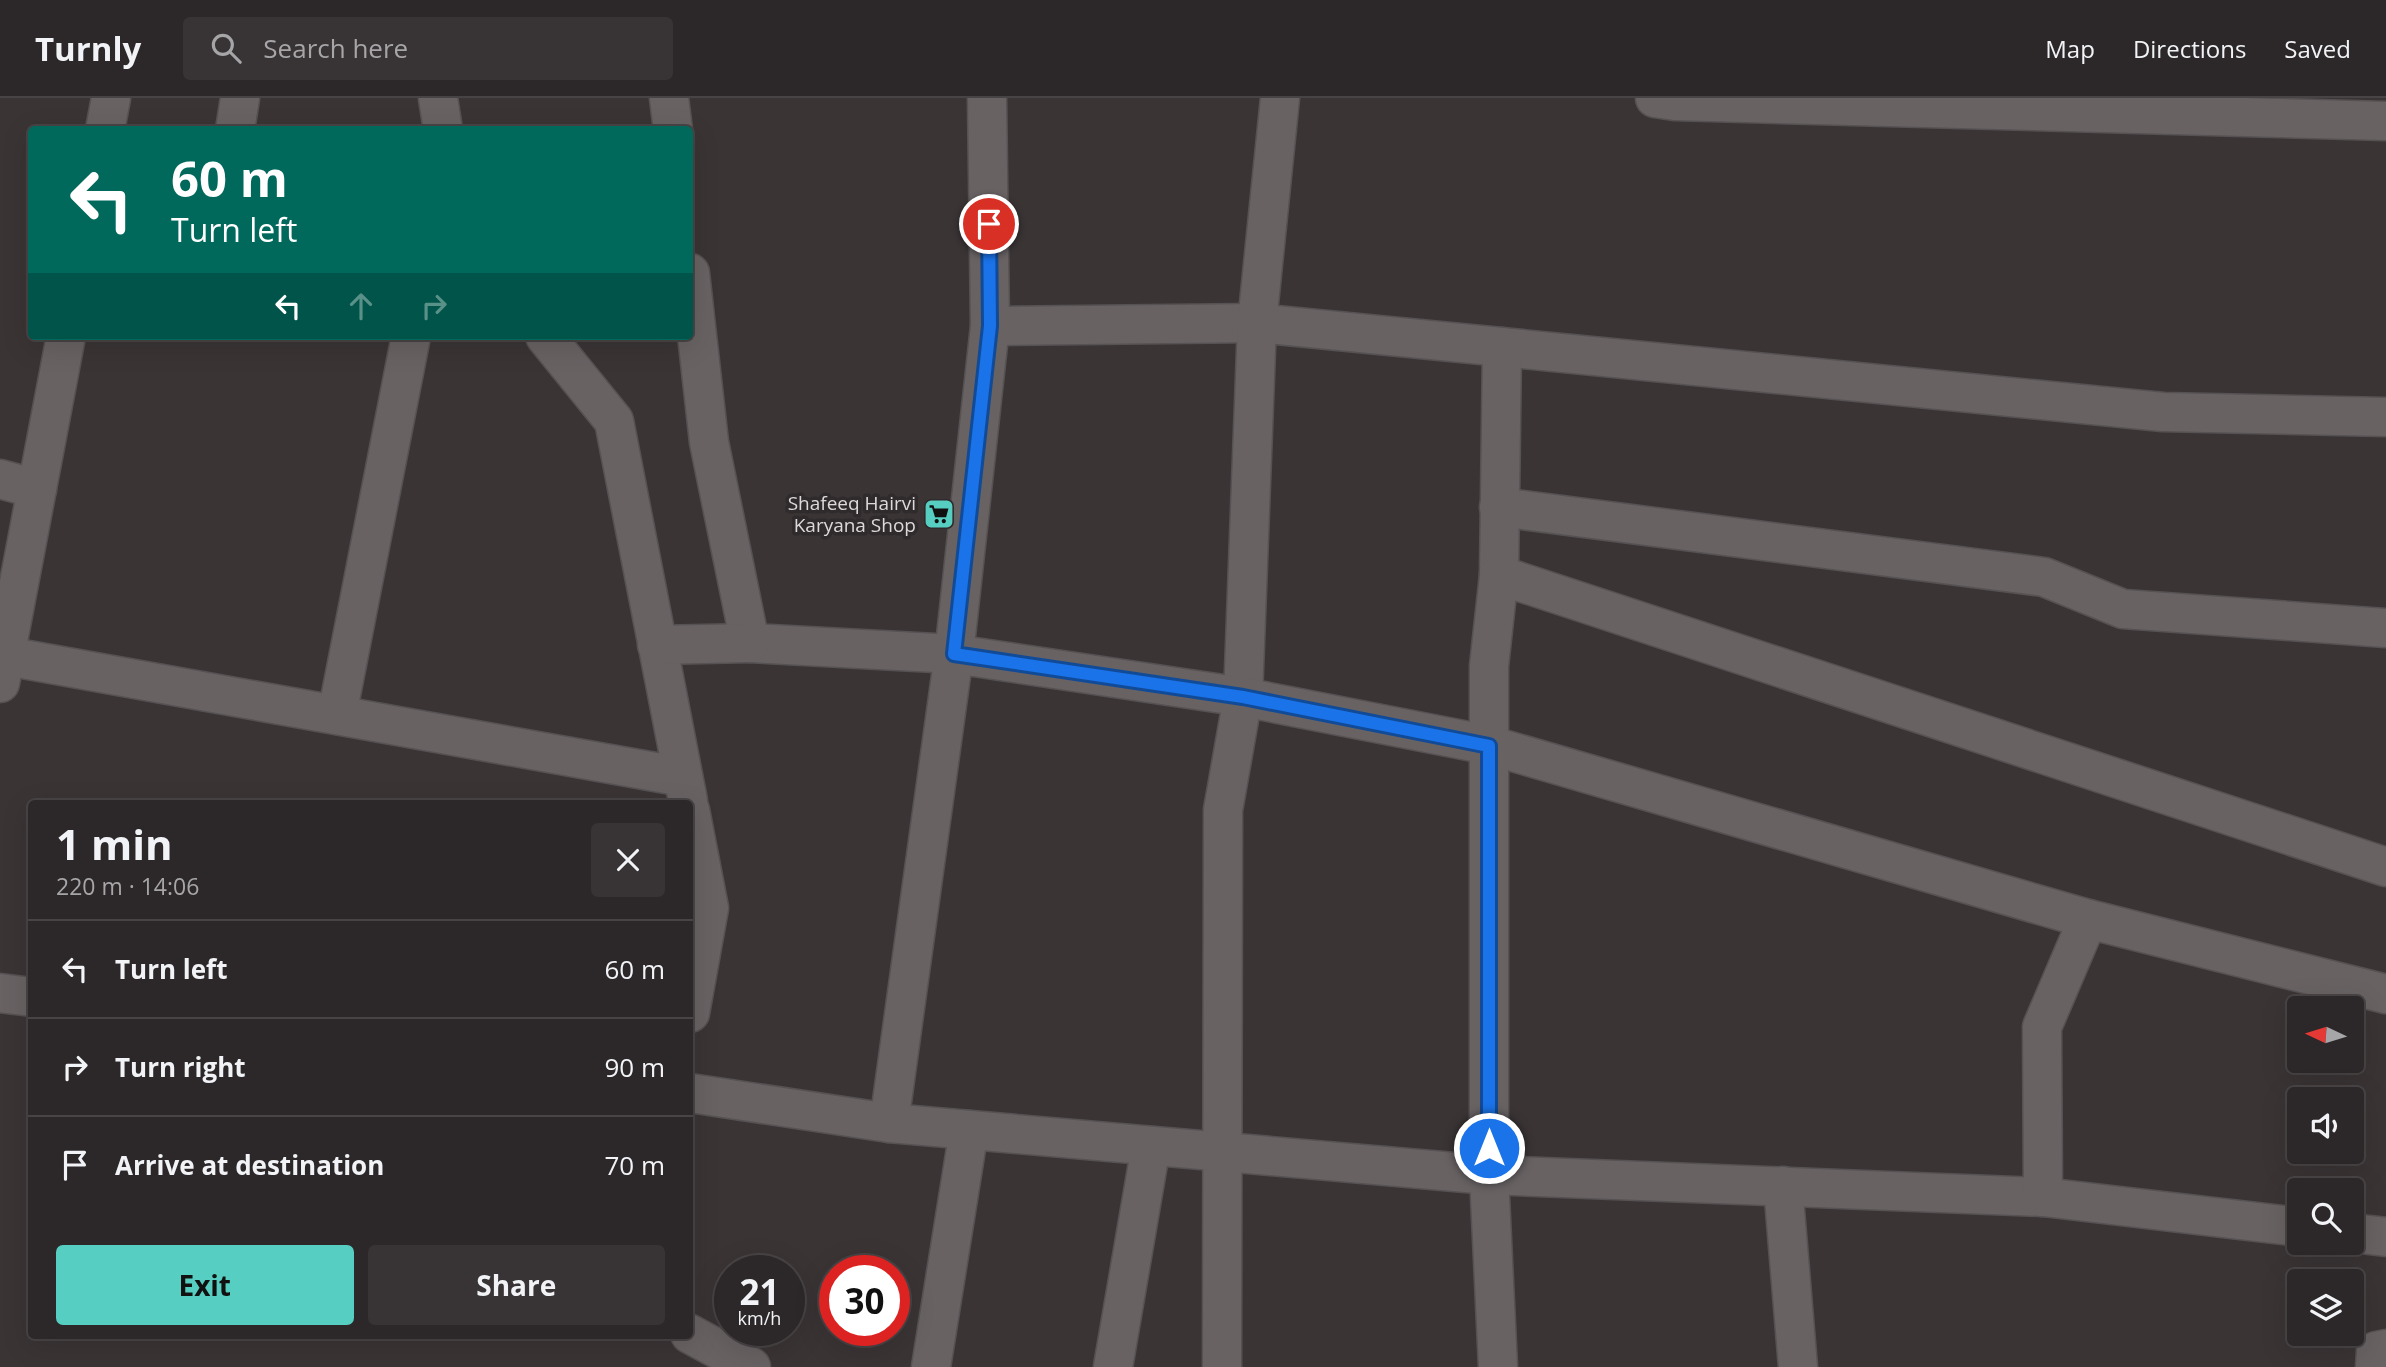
<!DOCTYPE html>
<html lang="en">
<head>
<meta charset="utf-8">
<style>
	:root { --surface:#2c2728; --page:#383334; --text:#f1f3f6; --muted:#a6a5a8; --line:#484445; --accent:#57cec2 }
	body { margin:0; font-family:"Open Sans",sans-serif; background:var(--page); color:var(--text); height:100vh; display:flex; flex-direction:column; font-size:26px; white-space:nowrap }
	* { box-sizing:border-box; margin:0 }
	p { font-size:23px; color:var(--muted) }
	.icon { flex:none; width:38px; height:38px; fill:none; stroke:currentColor; stroke-width:2; stroke-linecap:round; stroke-linejoin:round }
	.map { position:relative; flex:1; overflow:hidden }
	.side { position:absolute; left:28px; top:702px; width:665px; height:539px; display:flex; flex-direction:column; background:var(--surface); border-radius:7px; box-shadow:0 7px 28px #0002,0 0 0 2px var(--line) }
	.side>* { flex:none }
	.guide { position:absolute; left:28px; top:28px; width:665px; height:214px; border-radius:7px; box-shadow:0 7px 28px #0002,0 0 0 2px var(--line); background:#00695c; color:#fff; overflow:hidden }
	.needle { width:46px; rotate:274deg }
	.fabs { position:absolute; left:2287px; top:898px; display:grid; gap:14px }
	.fabs a { display:grid; place-items:center; width:77px; height:77px; border-radius:7px; background:var(--surface); box-shadow:0 7px 28px #0002,0 0 0 2px var(--line); font-size:35px }
	.speed { position:absolute; left:714px; top:1157px; display:flex; gap:14px; font-size:35px; font-weight:700; text-align:center }
	.speed>* { display:grid; place-content:center; width:91px; height:91px; border-radius:50%; background:var(--surface); box-shadow:0 7px 28px #0002,0 0 0 2px var(--line); line-height:1 }
	.speed small { font-size:18px; font-weight:400 }
	.speed .limit { border:10px solid #d22; background:#fff; color:#111 }
	.pin { position:absolute; display:grid; place-items:center; width:60px; height:60px; color:#fff; margin:-30px; border:4px solid #fff; border-radius:50%; box-shadow:0 2px 7px #0007 }
	.me { position:absolute; width:77px; margin:-38px; rotate:0deg; stroke-linejoin:round; filter:drop-shadow(0 0 5px #0008) }
	.turn { display:flex; align-items:center; gap:24px; height:147px; padding:0 28px; font-size:32px }
	.turn .icon { width:91px; height:91px; stroke-width:2.5 }
	.turn b { display:block; font-size:49px; line-height:60px }
	.lanes { display:flex; align-items:center; height:66px; padding:0 28px; background:#0003; justify-content:center; gap:35px; direction:ltr }
	.lanes .off { opacity:.35 }
	.round { display:grid; place-items:center; flex:none; width:74px; height:74px; border-radius:7px; background:var(--page) }
	.headline { display:flex; align-items:center; justify-content:space-between; height:119px; padding:0 28px }
	h1 { font-size:42px; font-weight:700; line-height:52px }
	.action { display:flex; gap:14px; margin-top:auto; padding:14px 28px }
	.action a { flex:1; height:80px; border-radius:7px; background:var(--accent); color:#111; font-size:28px; font-weight:700; line-height:80px; text-align:center }
	.action a+a { background:var(--page); color:var(--text) }
	ul { padding:0; list-style:none }
	li { display:flex; align-items:center; gap:21px; height:98px; padding:0 28px; border-top:2px solid var(--line) }
	li div { flex:1 }
	li b { display:block; font-size:26px }
	li em { font-style:normal }
	header { display:flex; align-items:center; gap:42px; box-sizing:border-box; height:98px; padding:0 35px; background:var(--surface); border-bottom:2px solid var(--line) }
	header strong { font-size:33px }
	nav { display:flex; gap:38px; margin-inline-start:auto; font-size:24px }
	.search { width:490px; height:63px; background:var(--page); display:flex; align-items:center; gap:18px; box-sizing:border-box; padding:0 24px; border-radius:7px; color:var(--muted); font-size:26px }
	.map>svg:first-child { display:block }
	.lines { fill:none; stroke-linecap:round; stroke-linejoin:round }
	.minor-casing { stroke:#565152; stroke-width:41 }
	.minor { stroke:#686263; stroke-width:38 }
	.route-casing { stroke:#114b97; stroke-width:18 }
	.route { stroke:#1a73e8; stroke-width:12 }
	.labels { text-anchor:middle; stroke-width:7; stroke-linejoin:round; paint-order:stroke }
	.poi-label { font-size:19px; fill:#ddd9da; stroke:#2f2a2b; text-anchor:end }
</style>
</head>
<body>
<header>
<strong>Turnly</strong>
<div class="search"><svg class="icon" aria-label="search" viewBox="0 0 24 24"><circle cx="10" cy="10" r="6"/><path d="M15 15l6 6"/></svg>Search here</div>
<nav><a>Map</a><a>Directions</a><a>Saved</a></nav>
</header>
<div class="map">
<svg width="2386" height="1269" viewBox="0 0 2386 1269">
	<rect width="100%" height="100%" fill="#3a3435"/>
	<g class="lines">
		<g class="minor-casing">
			<g id="minor">
				<path d="M 438,0 L 443,32"/>
				<path d="M 669,0 L 673,32"/>
				<path d="M 1655,0 L 1675,3 L 2386,23"/>
				<path d="M 105,32 L 111,0"/>
				<path d="M 235,32 L 240,0"/>
				<path d="M 690,175 L 709,344 L 750,545 L 954,556 L 990,228 L 987,0"/>
				<path d="M 990,228 L 1257,225 L 2163,314 L 2386,319"/>
				<path d="M 545,238 L 614,323 L 688,703"/>
				<path d="M 0,381 L 37,391"/>
				<path d="M 1499,409 L 2044,479 L 2123,511 L 2386,530"/>
				<path d="M 1499,477 L 1502,249"/>
				<path d="M 657,547 L 750,545"/>
				<path d="M 0,557 L 683,679"/>
				<path d="M 0,585 L 66,238"/>
				<path d="M 337,617 L 411,238"/>
				<path d="M 690,712 L 709,810 L 690,915"/>
				<path d="M 0,895 L 32,899"/>
				<path d="M 690,995 L 889,1025"/>
				<path d="M 1783,1088 L 1798,1269"/>
				<path d="M 2043,1099 L 1489,1077 L 1489,568 L 1499,477 L 2386,769"/>
				<path d="M 2300,1129 L 2043,1099 L 2042,929 L 2088,821 L 2386,896"/>
				<path d="M 2352,1135 L 2386,1139"/>
				<path d="M 690,1236 L 751,1269"/>
				<path d="M 931,1269 L 969,1032"/>
				<path d="M 1113,1269 L 1151,1048"/>
				<path d="M 1222,1269 L 1223,712 L 1243,599 L 1257,225 L 1280,0"/>
				<path d="M 1498,1269 L 1489,1077 L 889,1025 L 954,556 L 1243,599 L 1489,647 L 2088,821"/>
				<path d="M 2375,1269 L 2376,1253 L 2386,1251"/>
			</g>
		</g>
		<use href="#minor" class="minor"/>
	</g>
	<g class="lines">
		<g class="route-casing">
			<path id="route" d="M 989,126 L 990,228 L 954,556 L 1243,599 L 1489,648 L 1489,1050"/>
		</g>
		<use href="#route" class="route"/>
	</g>
	<defs>
		<g id="supermarket-square" transform="scale(1.575)"><rect x="-9" y="-9" width="18" height="18" rx="4" fill="#57cec2" stroke="#2f2a2b"/><path d="M-6-5.5h2.5l.6 2H6L4.5 2H-2.5L-4.4-4H-6ZM-1.5 3.2a1.3 1.3 0 1 0 .1 0ZM3 3.2a1.3 1.3 0 1 0 .1 0Z" fill="#111"/></g>
	</defs>
	<g fill-rule="evenodd">
		<use href="#supermarket-square" x="939" y="416"/>
	</g>
	<g class="labels">
		<g class="poi-label">
			<text x="916" y="412">Shafeeq Hairvi<tspan x="916" dy="22">Karyana Shop</tspan></text>
		</g>
	</g>
</svg>
<div class="fabs">
<a><svg class="needle" viewBox="-14 -14 28 28"><path d="M0-13l5 13h-10z" fill="#e53935"/><path d="M0 13l5-13h-10z" fill="#a6a5a8"/></svg></a>
<a><svg class="icon" aria-label="sound" viewBox="0 0 24 24"><path d="M4 9h4l5-4v14l-5-4H4zM17 9q2 3 0 6"/></svg></a>
<a><svg class="icon" aria-label="search" viewBox="0 0 24 24"><circle cx="10" cy="10" r="6"/><path d="M15 15l6 6"/></svg></a>
<a><svg class="icon" aria-label="layers" viewBox="0 0 24 24"><path d="M12 4l9 5-9 5-9-5zM3 14l9 5 9-5"/></svg></a>
</div>
<div class="speed"><div>21<small>km/h</small></div><div class="limit">30</div></div>
<div class="pin" style="left:989px;top:126px;background:#d93025"><svg class="icon" aria-label="arrive" viewBox="0 0 24 24"><path d="M6 21V4h12l-3 4 3 4H6"/></svg></div>
<svg class="me" style="left:1489px;top:1050px" viewBox="-20 -20 40 40"><circle r="17" fill="#1a73e8" stroke="#fff" stroke-width="3"/><path d="M0-11L8 9 0 5-8 9z" fill="#fff"/></svg>
<div class="guide">
<div class="turn"><svg class="icon" aria-label="left" viewBox="0 0 24 24"><path d="M17 20v-9H6M10 6l-5 5 5 5"/></svg><div><b>60 m</b>Turn left</div></div>
<div class="lanes"><svg class="icon" aria-label="left" viewBox="0 0 24 24"><path d="M17 20v-9H6M10 6l-5 5 5 5"/></svg><svg class="icon off" aria-label="ahead" viewBox="0 0 24 24"><path d="M12 20V5M6 11l6-6 6 6"/></svg><svg class="icon off" aria-label="right" viewBox="0 0 24 24"><path d="M7 20v-9h11M14 6l5 5-5 5"/></svg></div>
</div>
<section class="side">
<div class="headline"><div><h1>1 min</h1><p>220 m · 14:06</p></div><a class="round"><svg class="icon" aria-label="close" viewBox="0 0 24 24"><path d="M6 6l12 12M18 6L6 18"/></svg></a></div>
<ul>
<li><svg class="icon" aria-label="left" viewBox="0 0 24 24"><path d="M17 20v-9H6M10 6l-5 5 5 5"/></svg><div><b>Turn left</b></div><em>60 m</em></li>
<li><svg class="icon" aria-label="right" viewBox="0 0 24 24"><path d="M7 20v-9h11M14 6l5 5-5 5"/></svg><div><b>Turn right</b></div><em>90 m</em></li>
<li><svg class="icon" aria-label="arrive" viewBox="0 0 24 24"><path d="M6 21V4h12l-3 4 3 4H6"/></svg><div><b>Arrive at destination</b></div><em>70 m</em></li>
</ul>
<div class="action"><a>Exit</a><a>Share</a></div>
</section>
</div>
</body>
</html>
